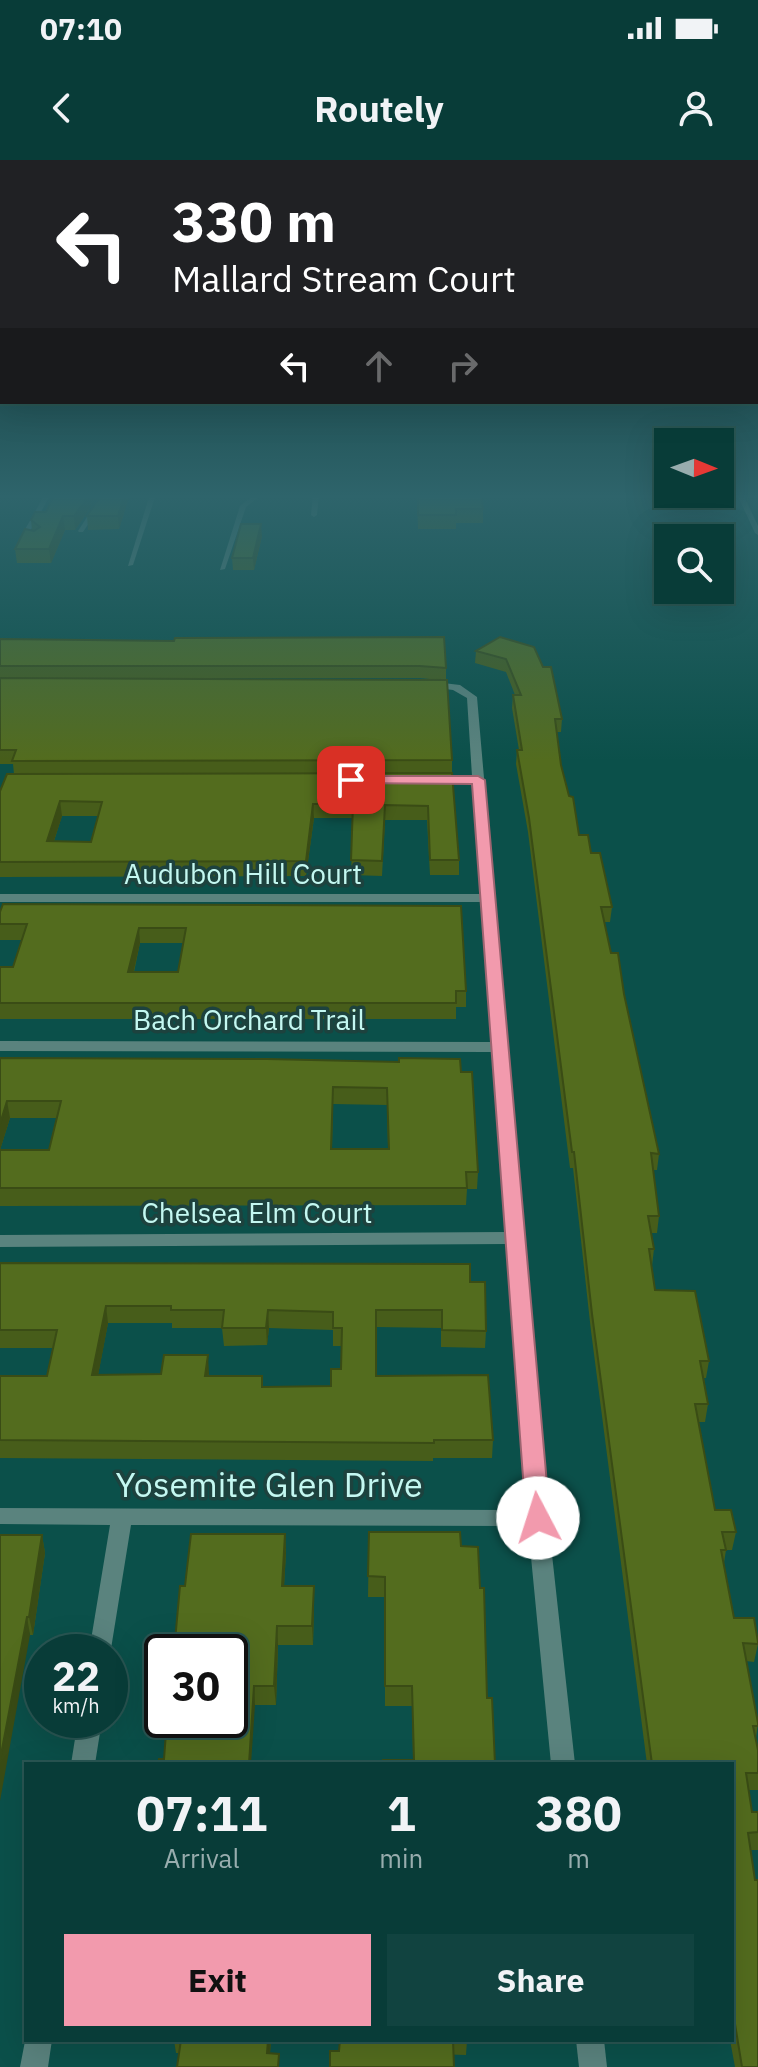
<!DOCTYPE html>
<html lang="en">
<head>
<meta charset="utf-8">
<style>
	:root { --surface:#083c38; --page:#114340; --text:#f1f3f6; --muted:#98adae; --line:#295653; --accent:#f29aad }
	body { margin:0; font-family:"IBM Plex Sans",sans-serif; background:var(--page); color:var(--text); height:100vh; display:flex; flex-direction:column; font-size:30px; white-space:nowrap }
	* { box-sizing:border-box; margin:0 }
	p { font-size:26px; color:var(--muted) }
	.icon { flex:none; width:44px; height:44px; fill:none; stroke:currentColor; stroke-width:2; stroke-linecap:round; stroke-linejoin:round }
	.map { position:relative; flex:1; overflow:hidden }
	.sheet { position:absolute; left:24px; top:1602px; width:710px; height:280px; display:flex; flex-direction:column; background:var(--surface); border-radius:0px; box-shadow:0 8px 32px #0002,0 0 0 2px var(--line) }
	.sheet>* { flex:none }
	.guide { position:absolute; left:0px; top:0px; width:758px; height:244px; box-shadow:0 8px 32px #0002,0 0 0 2px var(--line); background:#202124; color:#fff; overflow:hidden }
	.needle { width:52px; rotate:91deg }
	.fabs { position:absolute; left:654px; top:268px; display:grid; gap:16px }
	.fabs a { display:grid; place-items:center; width:80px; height:80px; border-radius:0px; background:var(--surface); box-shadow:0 8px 32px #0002,0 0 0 2px var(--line); font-size:40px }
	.speed { position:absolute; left:24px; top:1474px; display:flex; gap:16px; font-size:40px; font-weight:700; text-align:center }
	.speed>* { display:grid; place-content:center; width:104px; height:104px; border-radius:50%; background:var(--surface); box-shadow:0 8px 32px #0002,0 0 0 2px var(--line); line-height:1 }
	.speed small { font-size:20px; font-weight:400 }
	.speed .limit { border:4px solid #111; border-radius:12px; background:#fff; color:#111 }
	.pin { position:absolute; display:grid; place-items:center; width:68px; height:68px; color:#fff; margin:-34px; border-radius:16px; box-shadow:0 4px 12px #0006 }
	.me { position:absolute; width:88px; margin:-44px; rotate:355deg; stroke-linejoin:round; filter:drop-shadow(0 0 6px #0008) }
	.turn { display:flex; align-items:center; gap:28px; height:168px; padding:0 40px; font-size:36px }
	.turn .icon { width:104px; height:104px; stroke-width:2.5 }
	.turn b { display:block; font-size:56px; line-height:68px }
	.lanes { display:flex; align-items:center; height:76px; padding:0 40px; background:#0003; justify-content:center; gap:40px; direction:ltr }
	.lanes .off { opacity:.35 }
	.eta { display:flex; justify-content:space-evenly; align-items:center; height:136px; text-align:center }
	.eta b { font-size:48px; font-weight:800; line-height:56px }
	.action { display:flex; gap:16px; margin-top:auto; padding:16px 40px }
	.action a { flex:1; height:92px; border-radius:0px; background:var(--accent); color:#111; font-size:32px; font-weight:800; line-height:92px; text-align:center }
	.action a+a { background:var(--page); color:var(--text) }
	.status { display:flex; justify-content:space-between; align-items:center; height:56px; padding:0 40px; background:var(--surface); direction:ltr }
	.status svg { height:22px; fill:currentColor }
	header { display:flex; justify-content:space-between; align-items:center; height:104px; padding:0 40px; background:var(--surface); font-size:36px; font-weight:800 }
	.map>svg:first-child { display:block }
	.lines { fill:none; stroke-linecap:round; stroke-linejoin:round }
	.service { fill:#5a837e; fill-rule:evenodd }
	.minor { fill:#5a837e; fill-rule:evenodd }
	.wall { fill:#475d1a; fill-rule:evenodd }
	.shaded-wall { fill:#3a4c15 }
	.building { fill:#536c1e; stroke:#3a4c15; stroke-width:2; fill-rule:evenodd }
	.route { fill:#f29aad; stroke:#9d6470; stroke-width:2 }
	.labels { text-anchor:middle; stroke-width:7; stroke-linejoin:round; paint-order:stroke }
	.street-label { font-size:28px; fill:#c4f8f1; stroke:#1d423e }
	.near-street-label { font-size:34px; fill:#c4f8f1; stroke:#1d423e }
</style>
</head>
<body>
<div class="status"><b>07:10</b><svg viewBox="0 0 49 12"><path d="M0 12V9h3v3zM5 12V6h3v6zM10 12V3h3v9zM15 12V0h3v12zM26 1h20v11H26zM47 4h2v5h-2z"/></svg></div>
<header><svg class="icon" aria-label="back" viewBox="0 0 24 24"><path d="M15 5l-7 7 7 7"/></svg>Routely<svg class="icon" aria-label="person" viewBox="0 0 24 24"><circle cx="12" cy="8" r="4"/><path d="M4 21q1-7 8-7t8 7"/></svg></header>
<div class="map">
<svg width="758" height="1907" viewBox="0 0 758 1907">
	<rect width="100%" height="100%" fill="#0b504a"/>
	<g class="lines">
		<g class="service">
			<path d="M 45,334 L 51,334 L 29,373 L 37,379 L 32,380 L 24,376 L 23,373 Z"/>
			<path d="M 102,334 L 108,334 L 83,372 L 79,372 L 78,371 Z"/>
			<path d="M 150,334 L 156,334 L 133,405 L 128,406 Z"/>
			<path d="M 255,334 L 262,334 L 246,347 L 225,409 L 220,410 L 240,346 Z"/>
			<path d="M 313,334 L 319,334 L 317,355 L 314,357 L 311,355 Z"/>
			<path d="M 737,334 L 743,334 L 758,366 L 758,375 L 755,373 Z"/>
		</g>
		<g class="minor">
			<path d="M 426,521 L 460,525 L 477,537 L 548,1358 L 575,1604 L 551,1604 L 528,1366 L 131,1365 L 110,1495 L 110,1492 L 89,1492 L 110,1365 L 0,1364 L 0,1348 L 527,1350 L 507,1084 L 0,1087 L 0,1075 L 506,1072 L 493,892 L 0,891 L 0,881 L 492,882 L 482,742 L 0,742 L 0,734 L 481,734 L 473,624 L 432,624 L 426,620 L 432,616 L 472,616 L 467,538 L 453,530 L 422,526 L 421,524 Z"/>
			<path d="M 78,1560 L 102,1560 L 95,1604 L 71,1604 Z"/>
			<path d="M 26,1876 L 26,1880 L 52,1880 L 48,1907 L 20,1907 Z"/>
			<path d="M 576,1880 L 604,1880 L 607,1907 L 579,1907 Z"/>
		</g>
	</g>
	<g class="wall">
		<path d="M 100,334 L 75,370 L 65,370 L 51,403 L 17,403 L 15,389 L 32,371 L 31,360 L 46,352 Z"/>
		<path d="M 130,334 L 119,369 L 88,370 L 87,356 Z"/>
		<path d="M 219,334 L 253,334 L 249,335 Z"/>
		<path d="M 417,334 L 481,334 L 483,349 L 483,363 L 456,363 L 456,369 L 418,369 Z"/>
		<path d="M 262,376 L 254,410 L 233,410 L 232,398 Z"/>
		<path d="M 500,477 L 562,559 L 561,572 L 557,572 L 561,605 L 579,675 L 591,693 L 612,747 L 610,762 L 604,762 L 611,793 L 624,834 L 659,994 L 657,1010 L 653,1010 L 659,1056 L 657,1073 L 651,1073 L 654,1089 L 652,1106 L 655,1130 L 709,1201 L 706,1218 L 704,1218 L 708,1244 L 705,1262 L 699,1262 L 715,1350 L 736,1372 L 732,1390 L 726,1390 L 724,1403 L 734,1458 L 758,1484 L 754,1502 L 746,1501 L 758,1563 L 756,1578 L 758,1590 L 758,1630 L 749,1630 L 752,1652 L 758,1652 L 758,1690 L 750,1690 L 758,1907 L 735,1907 L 730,1880 L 716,1880 L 732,1880 L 732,1604 L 647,1604 L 591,1171 L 573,1008 L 570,1008 L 528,672 L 516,604 L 517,590 L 519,590 L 512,548 L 513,535 L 515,535 L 506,512 L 475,503 L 476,491 Z"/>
		<path d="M 0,479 L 174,481 L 446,508 L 446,520 L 452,600 L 452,613 L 459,700 L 459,715 L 430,715 L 427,660 L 385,660 L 382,716 L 351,715 L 353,658 L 314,658 L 306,716 L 0,717 L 0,631 L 14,614 L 13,604 L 0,604 ZM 92,518 L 420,518 L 439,520 ZM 62,656 L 98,656 L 91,682 L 54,681 Z"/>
		<path d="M 461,746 L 466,831 L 466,847 L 456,847 L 456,859 L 0,859 L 0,807 L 13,807 L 22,780 L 0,780 L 0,752 ZM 140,783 L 183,783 L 178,812 L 134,812 Z"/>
		<path d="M 0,898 L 461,912 L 478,1012 L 477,1029 L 467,1029 L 466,1045 L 0,1046 ZM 333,944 L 387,945 L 388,989 L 332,989 ZM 10,958 L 57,958 L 49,990 L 0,990 Z"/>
		<path d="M 0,1103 L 470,1122 L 486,1171 L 485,1188 L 441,1187 L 441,1168 L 376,1167 L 376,1216 L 493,1280 L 492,1298 L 433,1298 L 433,1301 L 0,1298 L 0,1216 L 47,1216 L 53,1188 L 0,1188 ZM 108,1163 L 172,1163 L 172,1168 L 222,1168 L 224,1186 L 267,1185 L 269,1168 L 333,1170 L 333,1186 L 341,1186 L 341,1209 L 331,1226 L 263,1227 L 262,1216 L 209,1216 L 209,1213 L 98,1215 Z"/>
		<path d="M 369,1372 L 461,1386 L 487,1538 L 495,1604 L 413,1600 L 412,1546 L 385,1546 L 385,1437 L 368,1437 Z"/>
		<path d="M 285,1374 L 286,1393 L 284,1426 L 314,1445 L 313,1485 L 278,1485 L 276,1545 L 255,1545 L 164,1599 Z"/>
		<path d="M 0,1375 L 42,1375 L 45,1393 L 33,1475 L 30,1475 Z"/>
		<path d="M 174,1880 L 271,1880 L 270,1893 L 176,1893 Z"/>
		<path d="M 340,1880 L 467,1880 L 466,1895 L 339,1891 Z"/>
	</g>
	<g class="shaded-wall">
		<path d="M 90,334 L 100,334 L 75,370 L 74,356 Z"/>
		<path d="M 125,334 L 130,334 L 119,369 L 118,356 Z"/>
		<path d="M 63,356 L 65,370 L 51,403 L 49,389 Z"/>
		<path d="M 261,364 L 262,376 L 254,410 L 253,398 Z"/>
		<path d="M 60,641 L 62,656 L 49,696 L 47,681 Z"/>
		<path d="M 313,644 L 314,658 L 306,716 L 306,701 Z"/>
		<path d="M 139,768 L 140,783 L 130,827 L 128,812 Z"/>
		<path d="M 7,941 L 10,958 L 0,990 L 0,964 Z"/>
		<path d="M 106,1146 L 108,1163 L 95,1232 L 92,1215 Z"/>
		<path d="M 268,1150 L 269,1168 L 267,1185 L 266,1168 Z"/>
		<path d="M 208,1195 L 209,1213 L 207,1233 L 205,1216 Z"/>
		<path d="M 285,1374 L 286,1393 L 283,1445 L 282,1426 Z"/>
		<path d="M 42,1375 L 45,1393 L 33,1475 L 29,1457 Z"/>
		<path d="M 314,1426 L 314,1445 L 313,1485 L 312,1466 Z"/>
		<path d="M 27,1457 L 30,1475 L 0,1641 L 0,1600 Z"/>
		<path d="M 277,1466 L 278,1485 L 276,1545 L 274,1526 Z"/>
		<path d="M 254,1526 L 255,1545 L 251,1604 L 249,1604 Z"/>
		<path d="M 268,1880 L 271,1880 L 269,1907 L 267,1893 Z"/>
	</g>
	<g class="building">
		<path d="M 55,334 L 90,334 L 74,356 L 63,356 L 49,389 L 15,389 L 25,369 L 34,371 L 40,367 L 31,360 L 35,352 L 46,352 Z"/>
		<path d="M 102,334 L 125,334 L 118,356 L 87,356 Z"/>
		<path d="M 418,334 L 481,334 L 483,349 L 456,349 L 456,355 L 418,355 Z"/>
		<path d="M 241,364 L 261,364 L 253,398 L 232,398 Z"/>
		<path d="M 444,477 L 446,508 L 420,506 L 0,506 L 0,479 L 174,481 L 175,478 Z"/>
		<path d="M 500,477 L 534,487 L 543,507 L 551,507 L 562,559 L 555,559 L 561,605 L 569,636 L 573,637 L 579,675 L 588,675 L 591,693 L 600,693 L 612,747 L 601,747 L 611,793 L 618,793 L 624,834 L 659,994 L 651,993 L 659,1056 L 648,1056 L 654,1089 L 649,1089 L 655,1130 L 695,1131 L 709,1201 L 700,1201 L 708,1244 L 695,1244 L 715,1350 L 731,1350 L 736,1372 L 722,1372 L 726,1390 L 721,1390 L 734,1458 L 754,1458 L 758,1482 L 758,1484 L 743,1483 L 758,1563 L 758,1566 L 753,1566 L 758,1590 L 758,1613 L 746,1613 L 752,1652 L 758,1652 L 758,1672 L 748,1673 L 755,1720 L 758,1720 L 758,1907 L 742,1907 L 735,1864 L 732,1863 L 732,1604 L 652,1604 L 592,1154 L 574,992 L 572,992 L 529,658 L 517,590 L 522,590 L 513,535 L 521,535 L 506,499 L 476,491 Z"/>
		<path d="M 0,518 L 447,520 L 452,600 L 12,601 L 16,590 L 0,590 Z"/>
		<path d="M 452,613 L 459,700 L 430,700 L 428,646 L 385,645 L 382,701 L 351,700 L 353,644 L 313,644 L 306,701 L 0,702 L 0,631 L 7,614 ZM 60,641 L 102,642 L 91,682 L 47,681 Z"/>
		<path d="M 3,744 L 461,746 L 466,831 L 456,831 L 456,843 L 0,843 L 0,807 L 13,807 L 27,764 L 0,764 L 0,752 ZM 139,768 L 186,768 L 178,812 L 128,812 Z"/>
		<path d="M 0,898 L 267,899 L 399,902 L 399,898 L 460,899 L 461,912 L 472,912 L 478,1012 L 466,1012 L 467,1028 L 0,1028 L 0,990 L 49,990 L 61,941 L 7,941 L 0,964 ZM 333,927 L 387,928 L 389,989 L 331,989 Z"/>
		<path d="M 0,1103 L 470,1104 L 470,1122 L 485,1122 L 486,1171 L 442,1170 L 442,1150 L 376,1150 L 376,1216 L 488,1215 L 493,1280 L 434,1280 L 434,1283 L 0,1280 L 0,1216 L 47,1216 L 57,1170 L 0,1170 ZM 106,1146 L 171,1146 L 171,1150 L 224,1150 L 222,1168 L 266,1168 L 268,1150 L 333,1152 L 333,1168 L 342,1168 L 341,1209 L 331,1209 L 331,1226 L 262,1227 L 262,1216 L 205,1216 L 208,1195 L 164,1195 L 161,1214 L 92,1215 Z"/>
		<path d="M 369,1372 L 460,1372 L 461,1386 L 478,1387 L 480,1428 L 484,1428 L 487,1538 L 492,1538 L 495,1604 L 383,1604 L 383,1600 L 414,1600 L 412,1526 L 385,1526 L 385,1417 L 368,1416 Z"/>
		<path d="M 191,1374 L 285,1374 L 282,1426 L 314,1426 L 312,1466 L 277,1466 L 274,1526 L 254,1526 L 249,1604 L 158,1604 L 159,1599 L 164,1599 L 167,1560 L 230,1560 L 230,1492 L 174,1492 L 180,1426 L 185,1426 Z"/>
		<path d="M 0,1375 L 42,1375 L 29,1457 L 27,1457 L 0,1600 Z"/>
		<path d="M 181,1880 L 268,1880 L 267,1893 L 279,1894 L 278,1907 L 177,1907 Z"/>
		<path d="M 340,1880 L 453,1880 L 454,1907 L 330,1907 L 330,1891 L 339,1891 Z"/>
	</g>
	<linearGradient id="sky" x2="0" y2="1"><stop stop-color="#062c29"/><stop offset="0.56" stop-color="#2e646b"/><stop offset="1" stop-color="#2e646b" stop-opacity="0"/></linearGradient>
	<rect width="758" height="601" fill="url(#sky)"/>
	<path class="route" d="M 351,616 L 478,616 L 485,620 L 550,1358 L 546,1365 L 538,1368 L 530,1365 L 526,1358 L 472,624 L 346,623 L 344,620 Z"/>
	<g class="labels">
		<g class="street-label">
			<text x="243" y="724">Audubon Hill Court</text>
			<text x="249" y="870">Bach Orchard Trail</text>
			<text x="257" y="1063">Chelsea Elm Court</text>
		</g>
		<g class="near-street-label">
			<text x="269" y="1337">Yosemite Glen Drive</text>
		</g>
	</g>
</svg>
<div class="fabs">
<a><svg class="needle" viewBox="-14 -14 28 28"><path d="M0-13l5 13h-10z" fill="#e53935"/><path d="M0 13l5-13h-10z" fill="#98adae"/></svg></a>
<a><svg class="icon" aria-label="search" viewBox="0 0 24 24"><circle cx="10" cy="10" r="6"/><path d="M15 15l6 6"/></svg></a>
</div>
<div class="speed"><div>22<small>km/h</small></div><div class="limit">30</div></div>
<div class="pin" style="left:351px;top:620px;background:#d93025"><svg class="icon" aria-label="arrive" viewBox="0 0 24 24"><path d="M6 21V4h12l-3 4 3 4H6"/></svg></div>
<svg class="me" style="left:538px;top:1358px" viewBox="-20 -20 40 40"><circle r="19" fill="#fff"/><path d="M0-13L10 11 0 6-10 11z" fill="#f29aad"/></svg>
<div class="guide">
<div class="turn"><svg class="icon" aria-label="left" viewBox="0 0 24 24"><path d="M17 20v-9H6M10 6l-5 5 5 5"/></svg><div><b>330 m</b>Mallard Stream Court</div></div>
<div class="lanes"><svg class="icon" aria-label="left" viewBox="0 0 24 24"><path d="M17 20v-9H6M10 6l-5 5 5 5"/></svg><svg class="icon off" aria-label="ahead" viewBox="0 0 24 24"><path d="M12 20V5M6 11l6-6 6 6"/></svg><svg class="icon off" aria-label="right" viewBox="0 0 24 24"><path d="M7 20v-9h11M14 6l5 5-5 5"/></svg></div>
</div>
<section class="sheet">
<div class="eta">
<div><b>07:11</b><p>Arrival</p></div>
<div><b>1</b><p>min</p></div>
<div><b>380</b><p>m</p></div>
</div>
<div class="action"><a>Exit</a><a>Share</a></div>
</section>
</div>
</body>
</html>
